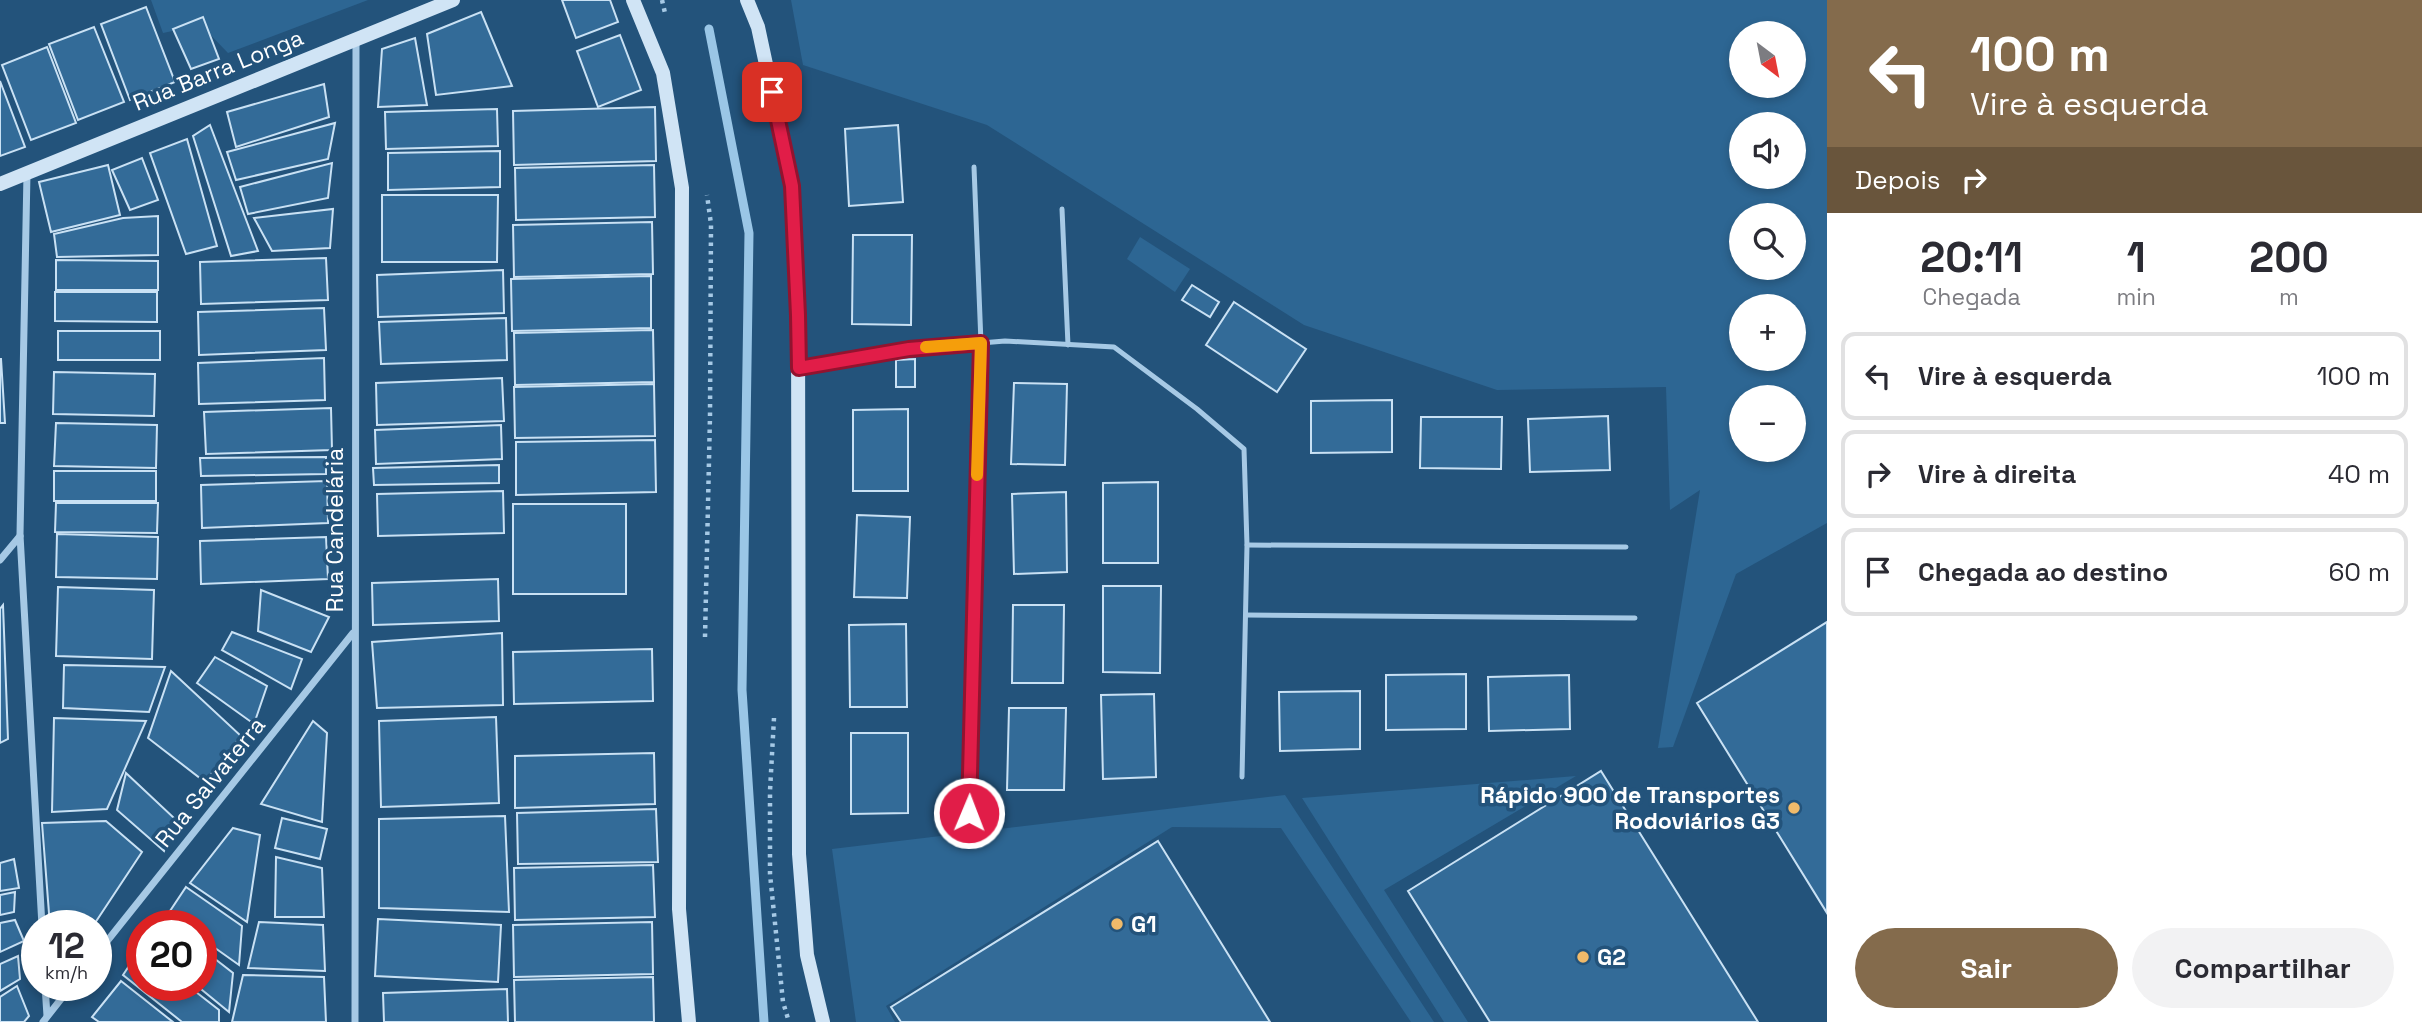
<!DOCTYPE html>
<html lang="pt">
<head>
<meta charset="utf-8">
<style>
	:root { --surface:#fff; --page:#f2f2f3; --text:#2b2b33; --muted:#7c7c81; --line:#e1e1e2; --accent:#846b4c }
	body { margin:0; font-family:"Space Grotesk",sans-serif; background:var(--page); color:var(--text); height:100vh; display:flex; flex-direction:column; font-size:26px; white-space:nowrap }
	* { box-sizing:border-box; margin:0 }
	p { font-size:23px; color:var(--muted) }
	.icon { flex:none; width:38px; height:38px; fill:none; stroke:currentColor; stroke-width:2; stroke-linecap:round; stroke-linejoin:round }
	.map { position:relative; flex:1; overflow:hidden }
	.details { display:flex; flex-direction:column; background:var(--surface); width:595px }
	.details>* { flex:none }
	.guide { background:#846b4c; color:#fff; overflow:hidden }
	.needle { width:46px; rotate:148deg }
	.tools { position:absolute; left:1729px; top:21px; display:grid; gap:14px }
	.tools a { display:grid; place-items:center; width:77px; height:77px; border-radius:50%; background:var(--surface); box-shadow:0 4px 10px #0003; font-size:35px }
	.speed { position:absolute; left:21px; top:910px; display:flex; gap:14px; font-size:35px; font-weight:700; text-align:center }
	.speed>* { display:grid; place-content:center; width:91px; height:91px; border-radius:50%; background:var(--surface); box-shadow:0 4px 10px #0003; line-height:1 }
	.speed small { font-size:18px; font-weight:400 }
	.speed .limit { border:10px solid #d22; background:#fff; color:#111 }
	.pin { position:absolute; display:grid; place-items:center; width:60px; height:60px; color:#fff; margin:-30px; border-radius:14px; box-shadow:0 4px 10px #0006 }
	.me { position:absolute; width:77px; margin:-38px; rotate:1deg; stroke-linejoin:round; filter:drop-shadow(0 0 5px #0008) }
	.turn { display:flex; align-items:center; gap:24px; height:147px; padding:0 28px; font-size:32px }
	.turn .icon { width:91px; height:91px; stroke-width:2.5 }
	.turn b { display:block; font-size:49px; line-height:60px }
	.then { display:flex; align-items:center; height:66px; padding:0 28px; background:#0003; gap:14px; font-size:26px }
	.eta { display:flex; justify-content:space-evenly; align-items:center; height:119px; text-align:center }
	.eta b { font-size:42px; font-weight:700; line-height:49px }
	.cta { display:flex; gap:14px; margin-top:auto; padding:14px 28px }
	.cta a { flex:1; height:80px; border-radius:42px; background:var(--accent); color:#fff; font-size:28px; font-weight:700; line-height:80px; text-align:center }
	.cta a+a { background:var(--page); color:var(--text) }
	ul { padding:0; list-style:none }
	li { display:flex; align-items:center; gap:21px; height:88px; margin:0 14px 10px; padding:0 14px; border:4px solid var(--line); border-radius:14px }
	li div { flex:1 }
	li b { display:block; font-size:26px }
	li em { font-style:normal }
	main { display:flex; flex:1; min-height:0 }
	.map>svg:first-child { display:block }
	.green { fill:#2d6693; fill-rule:evenodd }
	.lines { fill:none; stroke-linecap:round; stroke-linejoin:round }
	.stream { stroke:#9ac6e6; stroke-width:9 }
	.building { fill:#336b98; stroke:#c9e1f4; stroke-width:2 }
	.path { stroke:#a6c9e5; stroke-width:4.5; stroke-dasharray:3.5 5; stroke-linecap:butt }
	.lane { stroke:#a6c9e5; stroke-width:5 }
	.street { stroke:#a6c9e5; stroke-width:7 }
	.secondary { stroke:#d0e4f5; stroke-width:14 }
	.route-casing { stroke:#92132f; stroke-width:18 }
	.route { stroke:#e11d48; stroke-width:12 }
	.slow { stroke:#f59e0b; stroke-width:12 }
	.poi-dot { fill:#f0ba6a; stroke:#23537b; stroke-width:2.5 }
	.labels { text-anchor:middle; stroke-width:7; stroke-linejoin:round; paint-order:stroke }
	.street-label { font-size:23px; fill:#fff; stroke:#23537b }
	.poi-label { font-size:23px; font-weight:bold; fill:#fff; stroke:#23537b; text-anchor:start }
</style>
</head>
<body>
<main>
<div class="map">
<svg width="1827" height="1022" viewBox="0 0 1827 1022">
	<rect width="100%" height="100%" fill="#23537b"/>
	<g class="green">
		<path d="M 151,0 L 368,0 L 228,53 L 201,25 L 163,33 Z"/>
		<path d="M 791,0 L 1827,0 L 1827,523 L 1736,574 L 1673,747 L 1658,748 L 1700,490 L 1670,510 L 1666,387 L 1497,390 L 1304,325 L 987,125 L 803,65 ZM 1794,33 L 1794,86 L 1741,86 L 1741,33 ZM 1794,124 L 1794,177 L 1741,177 L 1741,124 ZM 1794,215 L 1794,268 L 1741,268 L 1741,215 ZM 1794,306 L 1794,359 L 1741,359 L 1741,306 ZM 1794,397 L 1794,450 L 1741,450 L 1741,397 Z"/>
		<path d="M 1140,237 L 1190,269 L 1175,292 L 1127,259 Z"/>
		<path d="M 1576,776 L 1384,890 L 1468,1022 L 1444,1022 L 1302,798 Z"/>
		<path d="M 1285,795 L 1434,1022 L 1411,1022 L 1281,828 L 1172,827 L 886,1006 L 895,1022 L 856,1022 L 832,849 Z"/>
	</g>
	<g class="lines">
		<path class="stream" d="M 709,29 L 749,233 L 742,690 L 764,1022"/>
	</g>
	<g class="building">
		<path d="M 562,0 L 610,0 L 618,22 L 576,38 Z"/>
		<path d="M 146,7 L 175,82 L 130,100 L 101,24 Z"/>
		<path d="M 481,12 L 512,86 L 436,95 L 427,34 Z"/>
		<path d="M 203,17 L 219,59 L 191,69 L 173,29 Z"/>
		<path d="M 94,27 L 124,102 L 78,120 L 49,44 Z"/>
		<path d="M 620,35 L 641,90 L 598,107 L 577,51 Z"/>
		<path d="M 415,38 L 427,105 L 378,107 L 382,49 Z"/>
		<path d="M 47,47 L 76,123 L 31,140 L 2,65 Z"/>
		<path d="M 0,81 L 25,147 L 0,156 Z"/>
		<path d="M 324,84 L 329,117 L 236,147 L 227,112 Z"/>
		<path d="M 655,107 L 656,161 L 514,165 L 513,111 Z"/>
		<path d="M 497,109 L 498,146 L 386,149 L 385,112 Z"/>
		<path d="M 335,123 L 328,159 L 236,180 L 227,152 Z"/>
		<path d="M 210,125 L 258,251 L 231,256 L 193,136 Z"/>
		<path d="M 898,125 L 903,202 L 849,206 L 845,129 Z"/>
		<path d="M 187,139 L 217,246 L 186,254 L 150,153 Z"/>
		<path d="M 500,151 L 500,187 L 388,190 L 388,153 Z"/>
		<path d="M 142,158 L 158,200 L 130,210 L 112,170 Z"/>
		<path d="M 332,163 L 328,198 L 248,214 L 240,187 Z"/>
		<path d="M 108,165 L 120,215 L 51,232 L 39,182 Z"/>
		<path d="M 654,165 L 655,217 L 516,220 L 515,168 Z"/>
		<path d="M 382,195 L 498,195 L 497,262 L 382,262 Z"/>
		<path d="M 333,209 L 330,248 L 272,251 L 254,218 Z"/>
		<path d="M 158,216 L 158,255 L 57,257 L 54,234 L 123,218 Z"/>
		<path d="M 652,222 L 653,274 L 514,277 L 513,225 Z"/>
		<path d="M 853,235 L 912,235 L 911,325 L 852,324 Z"/>
		<path d="M 326,258 L 328,300 L 201,304 L 200,262 Z"/>
		<path d="M 56,260 L 158,261 L 158,290 L 56,290 Z"/>
		<path d="M 503,270 L 504,313 L 378,317 L 377,275 Z"/>
		<path d="M 651,276 L 651,328 L 512,331 L 511,279 Z"/>
		<path d="M 1192,285 L 1219,302 L 1210,317 L 1182,300 Z"/>
		<path d="M 55,292 L 157,292 L 157,322 L 55,321 Z"/>
		<path d="M 1234,302 L 1306,349 L 1277,392 L 1206,345 Z"/>
		<path d="M 324,308 L 326,350 L 199,355 L 198,312 Z"/>
		<path d="M 506,318 L 507,360 L 381,364 L 379,322 Z"/>
		<path d="M 653,330 L 654,382 L 515,385 L 514,333 Z"/>
		<rect x="58" y="331" width="102" height="29"/>
		<path d="M 324,358 L 325,400 L 199,404 L 198,363 Z"/>
		<path d="M 0,359 L 1,359 L 5,423 L 0,423 Z"/>
		<path d="M 915,359 L 915,387 L 896,387 L 896,360 Z"/>
		<path d="M 54,372 L 155,374 L 154,416 L 53,414 Z"/>
		<path d="M 502,378 L 504,421 L 377,425 L 376,383 Z"/>
		<path d="M 1014,383 L 1067,384 L 1065,465 L 1011,464 Z"/>
		<path d="M 654,384 L 655,436 L 515,438 L 514,387 Z"/>
		<path d="M 1392,400 L 1392,452 L 1311,453 L 1311,401 Z"/>
		<path d="M 331,408 L 332,450 L 206,454 L 204,412 Z"/>
		<path d="M 908,409 L 908,491 L 853,491 L 853,410 Z"/>
		<path d="M 1608,416 L 1610,470 L 1530,472 L 1528,419 Z"/>
		<path d="M 1421,417 L 1502,417 L 1501,469 L 1420,468 Z"/>
		<path d="M 56,423 L 157,425 L 156,468 L 54,466 Z"/>
		<path d="M 501,425 L 502,459 L 376,464 L 375,430 Z"/>
		<path d="M 655,440 L 656,492 L 516,495 L 516,442 Z"/>
		<path d="M 326,457 L 326,474 L 201,476 L 200,458 Z"/>
		<path d="M 499,465 L 499,483 L 374,485 L 373,468 Z"/>
		<rect x="54" y="471" width="102" height="30"/>
		<path d="M 327,481 L 328,523 L 202,528 L 201,485 Z"/>
		<path d="M 1158,482 L 1158,563 L 1103,563 L 1103,483 Z"/>
		<path d="M 503,491 L 504,533 L 378,536 L 377,494 Z"/>
		<path d="M 1066,492 L 1067,572 L 1014,574 L 1012,494 Z"/>
		<path d="M 56,503 L 158,503 L 157,533 L 55,532 Z"/>
		<rect x="513" y="504" width="113" height="90"/>
		<path d="M 857,515 L 910,517 L 907,598 L 854,597 Z"/>
		<path d="M 57,534 L 158,537 L 157,579 L 56,577 Z"/>
		<path d="M 326,537 L 328,579 L 201,584 L 200,541 Z"/>
		<path d="M 498,579 L 499,621 L 373,625 L 372,583 Z"/>
		<path d="M 1103,586 L 1161,586 L 1160,673 L 1103,672 Z"/>
		<path d="M 58,587 L 154,590 L 152,659 L 56,656 Z"/>
		<path d="M 261,590 L 329,617 L 311,652 L 258,631 Z"/>
		<path d="M 3,605 L 8,739 L 0,743 L 0,609 Z"/>
		<path d="M 1013,605 L 1064,605 L 1063,683 L 1012,683 Z"/>
		<path d="M 1827,622 L 1827,913 L 1697,703 Z"/>
		<path d="M 906,624 L 907,707 L 850,707 L 849,625 Z"/>
		<path d="M 232,632 L 302,659 L 291,689 L 222,650 Z"/>
		<path d="M 502,633 L 503,705 L 377,708 L 372,642 Z"/>
		<path d="M 652,649 L 653,701 L 514,704 L 513,652 Z"/>
		<path d="M 215,657 L 267,686 L 254,724 L 197,683 Z"/>
		<path d="M 64,665 L 165,667 L 149,712 L 63,708 Z"/>
		<path d="M 171,671 L 241,736 L 205,782 L 148,738 Z"/>
		<path d="M 1466,674 L 1466,729 L 1386,730 L 1386,675 Z"/>
		<path d="M 1569,675 L 1570,729 L 1489,731 L 1488,677 Z"/>
		<path d="M 1360,691 L 1360,749 L 1280,751 L 1279,692 Z"/>
		<path d="M 1154,694 L 1156,777 L 1103,779 L 1101,695 Z"/>
		<path d="M 1009,708 L 1066,708 L 1064,790 L 1007,790 Z"/>
		<path d="M 496,717 L 499,803 L 381,807 L 379,721 Z"/>
		<path d="M 54,718 L 146,721 L 107,809 L 52,812 Z"/>
		<path d="M 313,721 L 327,733 L 322,822 L 261,804 Z"/>
		<path d="M 851,733 L 908,733 L 908,813 L 851,814 Z"/>
		<path d="M 654,753 L 655,804 L 515,808 L 515,756 Z"/>
		<path d="M 1601,771 L 1758,1022 L 1490,1022 L 1408,891 Z"/>
		<path d="M 126,773 L 174,818 L 164,851 L 117,810 Z"/>
		<path d="M 656,809 L 658,862 L 518,864 L 517,813 Z"/>
		<path d="M 505,816 L 509,912 L 379,908 L 379,819 Z"/>
		<path d="M 282,818 L 327,829 L 320,859 L 275,848 Z"/>
		<path d="M 106,821 L 142,852 L 93,926 L 50,926 L 42,823 Z"/>
		<path d="M 233,828 L 260,835 L 247,922 L 190,883 Z"/>
		<path d="M 1158,841 L 1270,1022 L 901,1022 L 891,1007 Z"/>
		<path d="M 276,857 L 322,868 L 324,917 L 275,917 Z"/>
		<path d="M 14,859 L 19,888 L 0,891 L 0,863 Z"/>
		<path d="M 653,865 L 655,917 L 515,920 L 514,868 Z"/>
		<path d="M 186,887 L 242,926 L 239,965 L 201,938 L 201,926 L 184,926 L 168,914 Z"/>
		<path d="M 15,892 L 14,912 L 0,915 L 0,895 Z"/>
		<path d="M 378,919 L 501,925 L 498,982 L 375,976 Z"/>
		<path d="M 15,920 L 24,941 L 0,952 L 0,923 Z"/>
		<path d="M 259,922 L 323,925 L 325,971 L 248,968 Z"/>
		<path d="M 652,922 L 653,974 L 514,977 L 513,925 Z"/>
		<path d="M 141,948 L 142,985 L 187,985 L 219,1010 L 219,1022 L 182,1022 L 123,975 Z"/>
		<path d="M 201,948 L 233,973 L 229,1012 L 196,985 L 201,985 Z"/>
		<path d="M 18,956 L 20,979 L 0,991 L 0,964 Z"/>
		<path d="M 243,975 L 324,977 L 326,1022 L 232,1022 Z"/>
		<path d="M 653,977 L 654,1022 L 515,1022 L 514,980 Z"/>
		<path d="M 121,981 L 173,1022 L 99,1022 L 92,1017 Z"/>
		<path d="M 17,986 L 29,1016 L 24,1022 L 0,1022 L 0,997 Z"/>
		<path d="M 507,989 L 508,1022 L 384,1022 L 383,993 Z"/>
	</g>
	<g class="lines">
		<g class="path">
			<path d="M 662,0 L 665,13"/>
			<path d="M 705,637 L 710,416 L 711,224 L 707,195"/>
			<path d="M 774,718 L 770,791 L 770,874 L 783,1002 L 789,1022"/>
		</g>
		<g class="lane">
			<path d="M 1062,209 L 1068,345"/>
			<path d="M 798,368 L 909,349 L 1005,341 L 1114,347 L 1197,409 L 1244,449 L 1247,545 L 1242,777"/>
			<path d="M 1247,545 L 1626,547"/>
			<path d="M 1246,615 L 1635,618"/>
			<path d="M 969,813 L 981,343 L 974,167"/>
		</g>
		<g class="street">
			<path d="M 27,173 L 20,535 L 42,926"/>
			<path d="M 0,560 L 20,536"/>
			<path d="M 96,955 L 353,633"/>
			<path d="M 45,985 L 47,1016"/>
			<path d="M 43,1022 L 72,985"/>
			<path d="M 355,1022 L 356,39"/>
		</g>
		<g class="secondary">
			<path d="M 633,0 L 663,73 L 682,188 L 679,909 L 689,1022"/>
			<path d="M 747,0 L 758,27 L 792,186 L 798,315 L 799,854 L 807,955 L 823,1022"/>
			<path d="M 0,184 L 453,0"/>
		</g>
	</g>
	<g class="lines">
		<g class="route-casing">
			<path id="route" d="M 772,92 L 792,186 L 798,315 L 799,368 L 909,349 L 981,343 L 969,813"/>
		</g>
		<use href="#route" class="route"/>
		<path class="slow" d="M 926,347 L 981,343 L 977,475"/>
	</g>
	<g class="poi-dot">
		<circle cx="1794" cy="808" r="7"/>
		<circle cx="1117" cy="924" r="7"/>
		<circle cx="1583" cy="957" r="7"/>
	</g>
	<g class="labels">
		<g class="street-label">
			<text transform="translate(218 70) rotate(-22)" y="8">Rua Barra Longa</text>
			<text transform="translate(335 530) rotate(-90)" y="8">Rua Candelária</text>
			<text transform="translate(210 782) rotate(-51)" y="8">Rua Salvaterra</text>
		</g>
		<g class="poi-label">
			<text x="1780" y="803" text-anchor="end">Rápido 900 de Transportes<tspan x="1780" dy="26">Rodoviários G3</tspan></text>
			<text x="1131" y="932">G1</text>
			<text x="1597" y="965">G2</text>
		</g>
	</g>
</svg>
<div class="tools">
<a><svg class="needle" viewBox="-14 -14 28 28"><path d="M0-13l5 13h-10z" fill="#e53935"/><path d="M0 13l5-13h-10z" fill="#7c7c81"/></svg></a>
<a><svg class="icon" aria-label="sound" viewBox="0 0 24 24"><path d="M4 9h4l5-4v14l-5-4H4zM17 9q2 3 0 6"/></svg></a>
<a><svg class="icon" aria-label="search" viewBox="0 0 24 24"><circle cx="10" cy="10" r="6"/><path d="M15 15l6 6"/></svg></a>
<a>+</a>
<a>−</a>
</div>
<div class="speed"><div>12<small>km/h</small></div><div class="limit">20</div></div>
<div class="pin" style="left:772px;top:92px;background:#d93025"><svg class="icon" aria-label="arrive" viewBox="0 0 24 24"><path d="M6 21V4h12l-3 4 3 4H6"/></svg></div>
<svg class="me" style="left:969px;top:813px" viewBox="-20 -20 40 40"><circle r="17" fill="#e11d48" stroke="#fff" stroke-width="3"/><path d="M0-11L8 9 0 5-8 9z" fill="#fff"/></svg>
</div>
<section class="details">
<div class="guide">
<div class="turn"><svg class="icon" aria-label="left" viewBox="0 0 24 24"><path d="M17 20v-9H6M10 6l-5 5 5 5"/></svg><div><b>100 m</b>Vire à esquerda</div></div>
<div class="then">Depois<svg class="icon" aria-label="right" viewBox="0 0 24 24"><path d="M7 20v-9h11M14 6l5 5-5 5"/></svg></div>
</div>
<div class="eta">
<div><b>20:11</b><p>Chegada</p></div>
<div><b>1</b><p>min</p></div>
<div><b>200</b><p>m</p></div>
</div>
<ul>
<li><svg class="icon" aria-label="left" viewBox="0 0 24 24"><path d="M17 20v-9H6M10 6l-5 5 5 5"/></svg><div><b>Vire à esquerda</b></div><em>100 m</em></li>
<li><svg class="icon" aria-label="right" viewBox="0 0 24 24"><path d="M7 20v-9h11M14 6l5 5-5 5"/></svg><div><b>Vire à direita</b></div><em>40 m</em></li>
<li><svg class="icon" aria-label="arrive" viewBox="0 0 24 24"><path d="M6 21V4h12l-3 4 3 4H6"/></svg><div><b>Chegada ao destino</b></div><em>60 m</em></li>
</ul>
<div class="cta"><a>Sair</a><a>Compartilhar</a></div>
</section>
</main>
</body>
</html>
